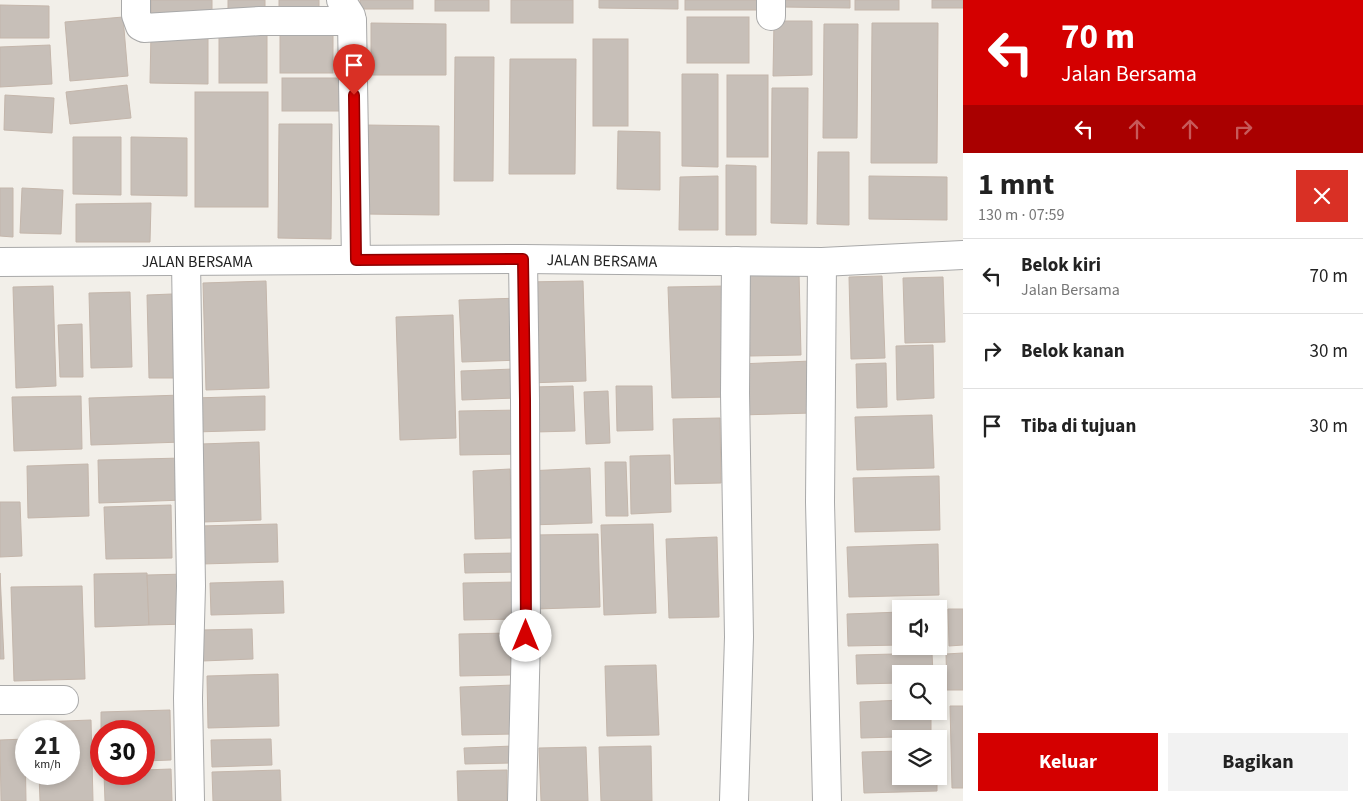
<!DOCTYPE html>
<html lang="id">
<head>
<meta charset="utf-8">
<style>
	:root { --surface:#fff; --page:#f2f2f2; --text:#222; --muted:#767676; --line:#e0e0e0; --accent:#d40000 }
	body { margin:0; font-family:"Source Sans 3",sans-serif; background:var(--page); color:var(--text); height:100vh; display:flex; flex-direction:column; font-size:19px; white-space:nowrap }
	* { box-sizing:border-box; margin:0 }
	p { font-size:16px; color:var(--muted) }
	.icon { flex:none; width:28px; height:28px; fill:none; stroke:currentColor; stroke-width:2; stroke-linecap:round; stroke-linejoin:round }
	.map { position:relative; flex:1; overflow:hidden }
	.drawer { display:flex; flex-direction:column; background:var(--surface); width:400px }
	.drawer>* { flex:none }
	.banner { background:#d40000; color:#fff; overflow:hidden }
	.fabs { position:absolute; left:892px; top:600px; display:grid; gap:10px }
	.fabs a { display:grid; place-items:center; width:55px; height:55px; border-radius:0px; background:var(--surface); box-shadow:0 2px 8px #0003; font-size:25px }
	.speed { position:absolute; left:15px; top:720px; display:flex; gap:10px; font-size:25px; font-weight:700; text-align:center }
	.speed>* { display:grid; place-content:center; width:65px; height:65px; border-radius:50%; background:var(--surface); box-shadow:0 2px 8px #0003; line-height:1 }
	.speed small { font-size:12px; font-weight:400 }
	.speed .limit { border:8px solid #d22; background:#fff; color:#111 }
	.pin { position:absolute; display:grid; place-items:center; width:42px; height:42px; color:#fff; margin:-51px -21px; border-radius:50% 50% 50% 0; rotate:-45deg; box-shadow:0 0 5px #0007 }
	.pin .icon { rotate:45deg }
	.me { position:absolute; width:55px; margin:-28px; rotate:0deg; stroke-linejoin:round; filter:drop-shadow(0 0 4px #0008) }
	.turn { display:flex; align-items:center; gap:18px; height:105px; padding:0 15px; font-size:22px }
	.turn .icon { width:65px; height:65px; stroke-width:2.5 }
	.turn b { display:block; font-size:35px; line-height:42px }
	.lanes { display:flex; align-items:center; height:48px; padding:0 15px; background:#0003; justify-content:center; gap:25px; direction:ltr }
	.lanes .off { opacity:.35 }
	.round { display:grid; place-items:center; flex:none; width:52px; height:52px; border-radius:0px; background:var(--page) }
	.head { display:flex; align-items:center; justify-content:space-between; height:85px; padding:0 15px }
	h1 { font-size:30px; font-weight:700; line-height:38px }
	.action { display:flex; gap:10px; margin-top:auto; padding:10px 15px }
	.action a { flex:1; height:58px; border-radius:0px; background:var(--accent); color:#fff; font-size:20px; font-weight:700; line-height:58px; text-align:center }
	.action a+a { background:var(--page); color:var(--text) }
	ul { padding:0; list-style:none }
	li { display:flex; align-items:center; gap:15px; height:75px; padding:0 15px; border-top:1px solid var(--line) }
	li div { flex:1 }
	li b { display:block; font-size:19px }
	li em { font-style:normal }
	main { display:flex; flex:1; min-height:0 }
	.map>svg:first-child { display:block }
	.building { fill:#c7bfb8; stroke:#c4b6ab }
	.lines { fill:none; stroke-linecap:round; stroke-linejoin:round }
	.minor-casing { stroke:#a9a9a9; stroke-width:30 }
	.minor { stroke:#fff; stroke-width:28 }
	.route-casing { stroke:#8a0000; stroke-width:12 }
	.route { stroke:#d40000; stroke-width:9 }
	.labels { text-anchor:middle; stroke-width:5; stroke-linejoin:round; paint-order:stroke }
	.street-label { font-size:16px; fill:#222; stroke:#fff }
</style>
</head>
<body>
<main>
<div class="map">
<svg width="963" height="801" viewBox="0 0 963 801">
	<rect width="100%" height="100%" fill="#f2efe9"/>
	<g class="building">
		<rect x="151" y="0" width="61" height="21"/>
		<path d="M 228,0 L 265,0 L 265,15 L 228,14 Z"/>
		<rect x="279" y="0" width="40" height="20"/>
		<rect x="360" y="0" width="53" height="9"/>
		<rect x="435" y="0" width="54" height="11"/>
		<rect x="511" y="0" width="62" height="23"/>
		<path d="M 599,0 L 678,0 L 678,9 L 599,8 Z"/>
		<rect x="685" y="0" width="73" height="10"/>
		<path d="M 783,0 L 850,0 L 850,8 L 783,7 Z"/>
		<rect x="855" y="0" width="44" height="10"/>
		<rect x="932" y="0" width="31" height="8"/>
		<path d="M 0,5 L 49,6 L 49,38 L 0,38 Z"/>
		<path d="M 123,17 L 128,76 L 70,81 L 65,22 Z"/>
		<rect x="687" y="17" width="62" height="46"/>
		<path d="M 774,21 L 812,21 L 812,75 L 773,76 Z"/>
		<path d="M 371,23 L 446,24 L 446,75 L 371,75 Z"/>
		<path d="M 872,23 L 938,23 L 937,163 L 871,163 Z"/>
		<path d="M 824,24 L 858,24 L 857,138 L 823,138 Z"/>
		<rect x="280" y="27" width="53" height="46"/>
		<rect x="219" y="28" width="48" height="55"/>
		<path d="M 151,32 L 208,32 L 208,84 L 150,83 Z"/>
		<rect x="593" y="39" width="35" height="87"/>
		<path d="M 50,45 L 52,84 L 0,87 L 0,47 Z"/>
		<path d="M 455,57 L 494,57 L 493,181 L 454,181 Z"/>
		<path d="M 510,59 L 576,59 L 575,174 L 509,174 Z"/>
		<path d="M 682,74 L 718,74 L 718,167 L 682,166 Z"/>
		<rect x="727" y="75" width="41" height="82"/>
		<rect x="282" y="78" width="59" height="33"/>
		<path d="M 127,85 L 131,118 L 70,124 L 66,92 Z"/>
		<path d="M 772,88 L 808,88 L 807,224 L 771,223 Z"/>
		<rect x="195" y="92" width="73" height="115"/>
		<path d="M 5,95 L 54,98 L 52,133 L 4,130 Z"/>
		<path d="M 279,124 L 332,124 L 331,239 L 278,238 Z"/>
		<path d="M 365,125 L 439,126 L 439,215 L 365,214 Z"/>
		<path d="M 618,131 L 660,132 L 660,190 L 617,189 Z"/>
		<path d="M 73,137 L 121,137 L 121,195 L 73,194 Z"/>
		<path d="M 131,137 L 187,138 L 187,196 L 131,195 Z"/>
		<path d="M 818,152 L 849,152 L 849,225 L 817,224 Z"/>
		<path d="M 726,165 L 756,166 L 756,235 L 726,235 Z"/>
		<path d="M 718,176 L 718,230 L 679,230 L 680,177 Z"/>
		<path d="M 869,176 L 947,177 L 947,220 L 869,219 Z"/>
		<path d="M 0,188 L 13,188 L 13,237 L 0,236 Z"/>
		<path d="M 22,188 L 63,190 L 61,234 L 20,233 Z"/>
		<path d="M 151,203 L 150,242 L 76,242 L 76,204 Z"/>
		<path d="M 799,273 L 801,355 L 750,356 L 747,274 Z"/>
		<path d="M 882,276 L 885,358 L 851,359 L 849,277 Z"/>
		<path d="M 943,277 L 945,342 L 905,343 L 903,278 Z"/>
		<path d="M 266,281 L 269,388 L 206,390 L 203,283 Z"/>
		<path d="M 583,281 L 586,381 L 528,383 L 525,282 Z"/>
		<path d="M 53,286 L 56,386 L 16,388 L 13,287 Z"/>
		<path d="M 726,286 L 729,397 L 672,398 L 668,287 Z"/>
		<path d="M 130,292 L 132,367 L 91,368 L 89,293 Z"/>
		<path d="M 172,294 L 174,378 L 149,378 L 147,295 Z"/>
		<path d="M 521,298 L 522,360 L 462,362 L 459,300 Z"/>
		<path d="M 453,315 L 456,438 L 400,440 L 396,317 Z"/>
		<path d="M 82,324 L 83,377 L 60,377 L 58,325 Z"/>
		<path d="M 933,345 L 934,398 L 897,400 L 896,346 Z"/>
		<path d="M 811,361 L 812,413 L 740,415 L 739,364 Z"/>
		<path d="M 886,363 L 887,407 L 857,408 L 856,364 Z"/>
		<path d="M 514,369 L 515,398 L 462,400 L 461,371 Z"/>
		<path d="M 573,386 L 575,431 L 535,432 L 533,387 Z"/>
		<path d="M 616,386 L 652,386 L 653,430 L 617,431 Z"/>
		<path d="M 608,391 L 610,443 L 586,444 L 584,392 Z"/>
		<path d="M 182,395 L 183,442 L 91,445 L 89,398 Z"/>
		<path d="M 81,396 L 82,449 L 14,451 L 12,397 Z"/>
		<path d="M 265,396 L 265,430 L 194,432 L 193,398 Z"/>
		<path d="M 522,410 L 522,454 L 460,455 L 459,411 Z"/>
		<path d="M 932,415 L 934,468 L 857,470 L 855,417 Z"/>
		<path d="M 720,418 L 721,483 L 675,484 L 673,419 Z"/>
		<path d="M 259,442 L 261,520 L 203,522 L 201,444 Z"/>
		<path d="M 670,455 L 671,512 L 631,514 L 630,456 Z"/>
		<path d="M 183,458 L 184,500 L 99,503 L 98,460 Z"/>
		<path d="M 605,462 L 626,462 L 628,516 L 606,516 Z"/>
		<path d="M 88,464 L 89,516 L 28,518 L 27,466 Z"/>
		<path d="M 590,468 L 592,523 L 529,525 L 527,471 Z"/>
		<path d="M 510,469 L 512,538 L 475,539 L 473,471 Z"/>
		<path d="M 939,476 L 940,530 L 855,532 L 853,478 Z"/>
		<path d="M 0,502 L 20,502 L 22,556 L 0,557 Z"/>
		<path d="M 171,505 L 172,558 L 106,559 L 104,507 Z"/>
		<path d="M 277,524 L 278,562 L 201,564 L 200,526 Z"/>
		<path d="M 653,524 L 656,613 L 604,615 L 601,525 Z"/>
		<path d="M 598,534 L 600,607 L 536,609 L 534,535 Z"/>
		<path d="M 717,537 L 719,617 L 669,618 L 666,539 Z"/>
		<path d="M 938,544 L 939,595 L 849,597 L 847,547 Z"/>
		<path d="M 516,553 L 517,572 L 465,573 L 464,554 Z"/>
		<path d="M 0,573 L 4,659 L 0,659 Z"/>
		<path d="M 147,573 L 149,625 L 95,627 L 94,574 Z"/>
		<path d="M 187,574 L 188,624 L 149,625 L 147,575 Z"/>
		<path d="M 283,581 L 284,613 L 211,615 L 210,583 Z"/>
		<path d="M 517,582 L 519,619 L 464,620 L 463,583 Z"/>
		<path d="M 82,586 L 85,679 L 14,681 L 11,587 Z"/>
		<path d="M 948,609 L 963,609 L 963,645 L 949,646 Z"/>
		<path d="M 939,611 L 941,611 L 942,644 L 939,644 Z"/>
		<path d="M 901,612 L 901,645 L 848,646 L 847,614 Z"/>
		<path d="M 252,629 L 253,659 L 202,661 L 201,630 Z"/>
		<path d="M 510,633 L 511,675 L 460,676 L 459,634 Z"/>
		<path d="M 932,653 L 933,674 L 901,674 L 901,683 L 857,684 L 856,655 Z"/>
		<path d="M 963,653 L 963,690 L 947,690 L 946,654 Z"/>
		<path d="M 656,665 L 659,735 L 607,736 L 605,666 Z"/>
		<path d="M 278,674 L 279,726 L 208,728 L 207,676 Z"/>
		<path d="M 514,685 L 516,734 L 462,735 L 460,687 Z"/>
		<path d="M 901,700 L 901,711 L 931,711 L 931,736 L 861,738 L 860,702 Z"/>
		<path d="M 950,706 L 963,706 L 963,788 L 952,788 Z"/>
		<path d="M 170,710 L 171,760 L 144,761 L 144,731 L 101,731 L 101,743 L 101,712 Z"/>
		<path d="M 91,720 L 93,801 L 40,801 L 39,774 L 69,774 L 69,731 L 38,731 L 38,722 Z"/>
		<path d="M 25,739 L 26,801 L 1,801 L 0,740 Z"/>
		<path d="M 271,739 L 272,765 L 212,767 L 211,740 Z"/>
		<path d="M 513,746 L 513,763 L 465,764 L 464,748 Z"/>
		<path d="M 651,746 L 652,801 L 601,801 L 599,747 Z"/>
		<path d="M 586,747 L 588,801 L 541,801 L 539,748 Z"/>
		<path d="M 901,751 L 901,776 L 937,776 L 937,791 L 864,793 L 862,752 Z"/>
		<path d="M 171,769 L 172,801 L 105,801 L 104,774 L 144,774 L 144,770 Z"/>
		<path d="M 280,770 L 281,801 L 213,801 L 212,772 Z"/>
		<path d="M 507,770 L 507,801 L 458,801 L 457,771 Z"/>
	</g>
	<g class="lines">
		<g class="minor-casing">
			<g id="minor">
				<path d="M 136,0 L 136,15 L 140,26 L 144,28 L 260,21 L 352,21"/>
				<path d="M 341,0 L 351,16 L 352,21 L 356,260"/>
				<path d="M 771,0 L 771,16"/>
				<path d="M 186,261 L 191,586 L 188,698 L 190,801"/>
				<path d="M 0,262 L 523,259 L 822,262 L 963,255"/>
				<path d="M 822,262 L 820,502 L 827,801"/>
				<path d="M 0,700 L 64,700"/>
				<path d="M 522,801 L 526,636 L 525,400 L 523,259"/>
				<path d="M 734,801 L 739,637 L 735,393 L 736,261"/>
			</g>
		</g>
		<use href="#minor" class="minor"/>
	</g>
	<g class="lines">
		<g class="route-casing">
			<path id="route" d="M 354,95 L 356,260 L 523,259 L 525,400 L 526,636"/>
		</g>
		<use href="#route" class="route"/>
	</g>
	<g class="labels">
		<g class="street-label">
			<text transform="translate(602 260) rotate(1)" y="6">JALAN BERSAMA</text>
			<text x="197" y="267">JALAN BERSAMA</text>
		</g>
	</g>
</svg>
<div class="fabs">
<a><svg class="icon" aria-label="sound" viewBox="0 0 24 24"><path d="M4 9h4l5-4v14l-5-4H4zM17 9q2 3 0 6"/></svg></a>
<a><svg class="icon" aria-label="search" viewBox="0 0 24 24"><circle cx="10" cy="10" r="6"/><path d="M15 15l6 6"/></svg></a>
<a><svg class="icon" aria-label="layers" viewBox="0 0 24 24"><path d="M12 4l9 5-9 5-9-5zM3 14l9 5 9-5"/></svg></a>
</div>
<div class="speed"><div>21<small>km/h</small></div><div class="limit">30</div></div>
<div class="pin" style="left:354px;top:95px;background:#d93025"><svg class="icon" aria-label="arrive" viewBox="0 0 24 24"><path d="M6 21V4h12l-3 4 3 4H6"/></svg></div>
<svg class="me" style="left:526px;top:636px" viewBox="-20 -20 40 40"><circle r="19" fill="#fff"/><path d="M0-13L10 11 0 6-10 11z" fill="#d40000"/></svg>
</div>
<section class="drawer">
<div class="banner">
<div class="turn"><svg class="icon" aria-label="left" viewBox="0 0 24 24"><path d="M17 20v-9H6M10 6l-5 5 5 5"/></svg><div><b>70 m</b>Jalan Bersama</div></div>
<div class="lanes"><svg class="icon" aria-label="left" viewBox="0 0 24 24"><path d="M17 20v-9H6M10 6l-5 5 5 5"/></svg><svg class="icon off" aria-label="ahead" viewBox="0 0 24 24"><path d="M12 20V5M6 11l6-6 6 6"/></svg><svg class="icon off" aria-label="ahead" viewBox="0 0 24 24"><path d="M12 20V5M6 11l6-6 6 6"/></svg><svg class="icon off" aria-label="right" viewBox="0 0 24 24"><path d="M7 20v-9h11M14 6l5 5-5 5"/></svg></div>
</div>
<div class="head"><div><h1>1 mnt</h1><p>130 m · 07:59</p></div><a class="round" style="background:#d93025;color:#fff"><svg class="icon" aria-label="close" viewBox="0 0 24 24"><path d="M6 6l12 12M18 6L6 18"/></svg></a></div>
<ul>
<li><svg class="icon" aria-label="left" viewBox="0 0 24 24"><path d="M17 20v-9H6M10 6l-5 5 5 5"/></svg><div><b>Belok kiri</b><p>Jalan Bersama</p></div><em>70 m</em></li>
<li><svg class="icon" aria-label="right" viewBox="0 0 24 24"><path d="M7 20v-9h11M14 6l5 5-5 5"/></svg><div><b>Belok kanan</b></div><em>30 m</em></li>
<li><svg class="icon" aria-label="arrive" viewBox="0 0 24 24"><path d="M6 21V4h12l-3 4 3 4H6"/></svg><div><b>Tiba di tujuan</b></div><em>30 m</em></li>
</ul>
<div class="action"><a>Keluar</a><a>Bagikan</a></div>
</section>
</main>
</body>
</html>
